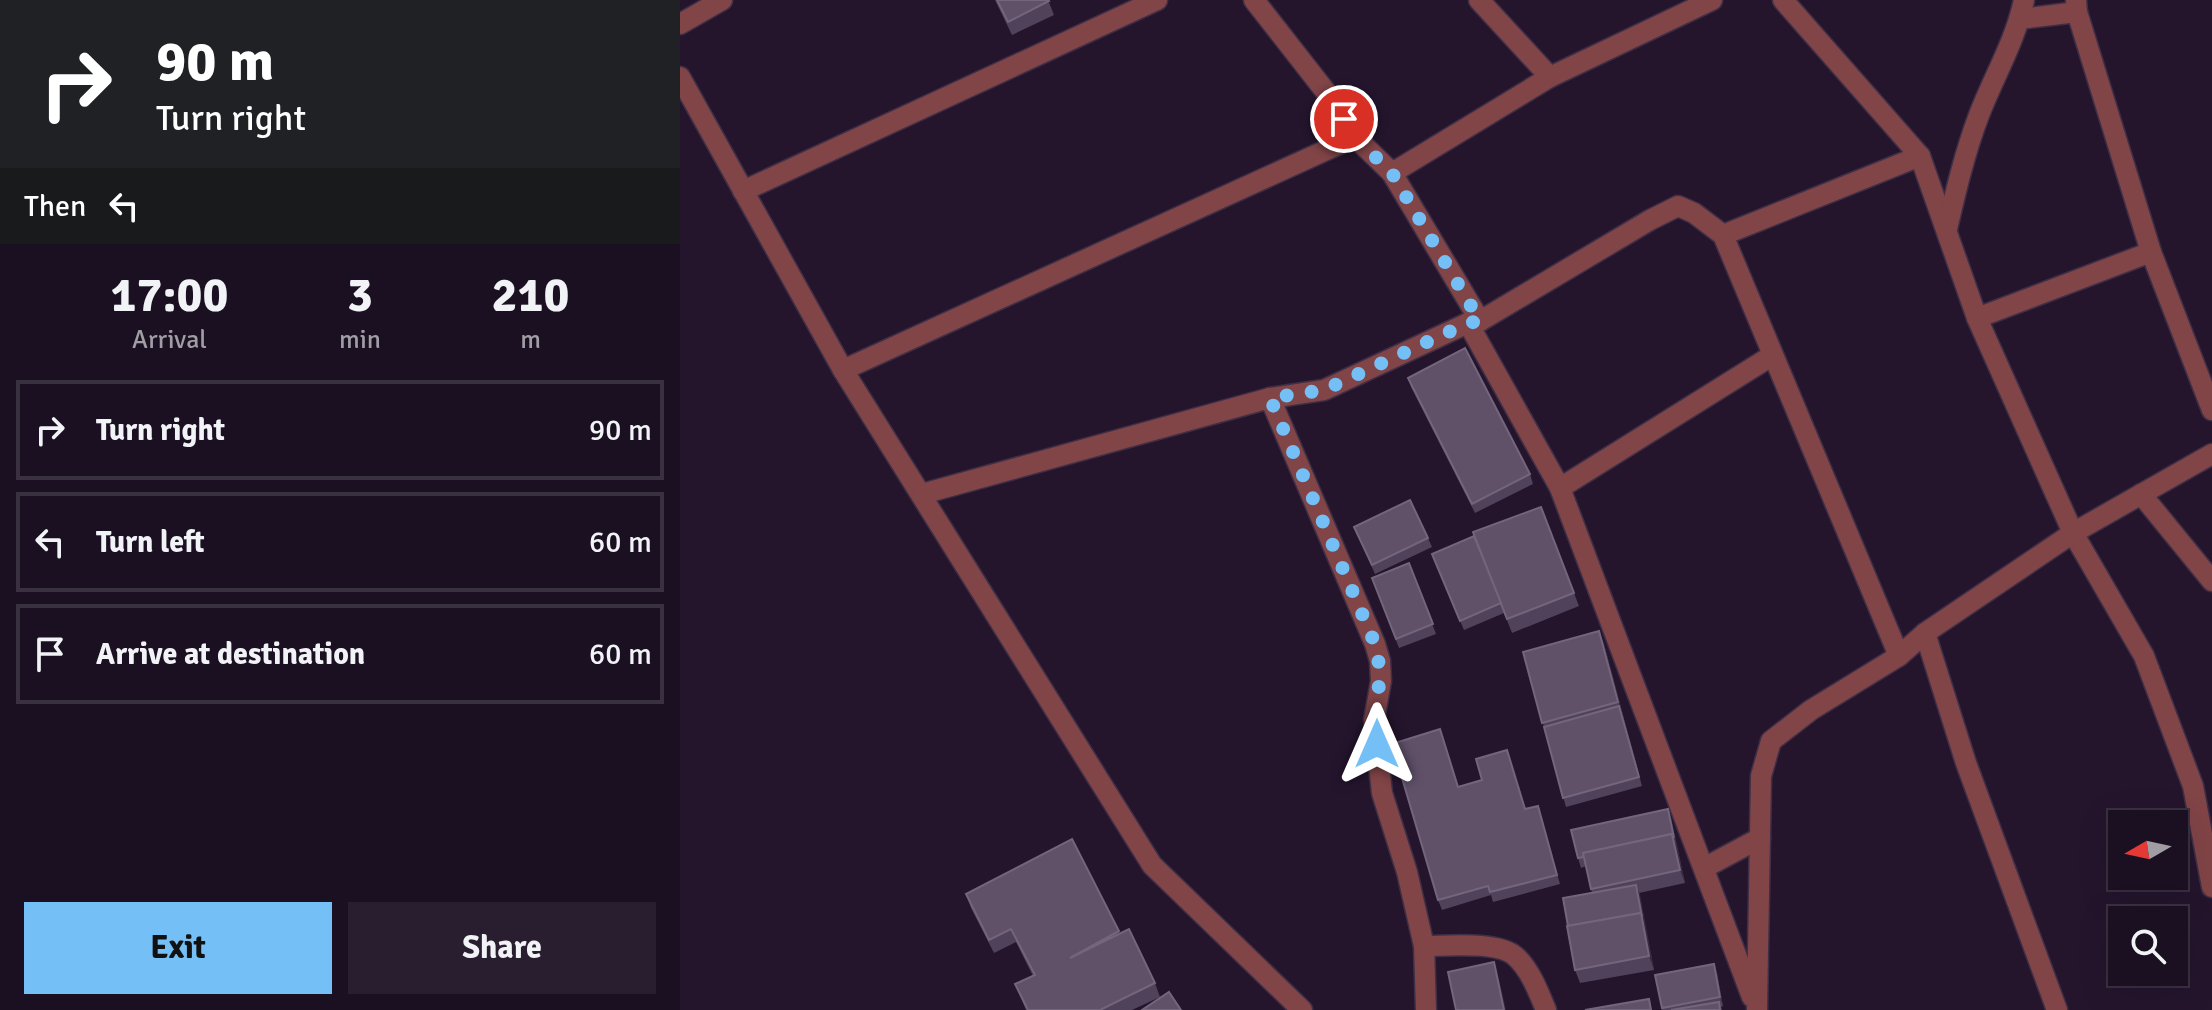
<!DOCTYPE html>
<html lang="en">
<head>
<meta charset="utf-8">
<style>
	:root { --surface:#1b1022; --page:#281e2f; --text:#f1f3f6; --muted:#a09da5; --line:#393040; --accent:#74c0f6 }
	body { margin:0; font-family:Signika,sans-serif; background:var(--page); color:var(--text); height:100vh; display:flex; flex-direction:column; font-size:30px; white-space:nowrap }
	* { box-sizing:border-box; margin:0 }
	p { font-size:26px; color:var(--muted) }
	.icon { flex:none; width:44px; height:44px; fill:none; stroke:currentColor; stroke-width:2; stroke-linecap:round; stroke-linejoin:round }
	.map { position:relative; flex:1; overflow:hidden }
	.drawer { display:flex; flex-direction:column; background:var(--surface); width:680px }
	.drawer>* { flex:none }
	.hud { background:#202124; color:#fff; overflow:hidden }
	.needle { width:52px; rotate:261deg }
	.controls { position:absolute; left:1428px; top:810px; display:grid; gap:16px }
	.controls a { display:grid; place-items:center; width:80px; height:80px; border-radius:0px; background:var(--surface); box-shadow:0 8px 32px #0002,0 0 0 2px var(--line); font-size:40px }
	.pin { position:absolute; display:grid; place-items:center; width:68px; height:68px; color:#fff; margin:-34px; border:4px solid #fff; border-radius:50%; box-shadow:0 2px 8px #0007 }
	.me { position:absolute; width:88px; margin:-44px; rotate:0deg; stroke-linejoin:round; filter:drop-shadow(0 0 6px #0008) }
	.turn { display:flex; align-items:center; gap:28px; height:168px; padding:0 24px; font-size:36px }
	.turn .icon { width:104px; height:104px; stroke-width:2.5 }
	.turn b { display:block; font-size:56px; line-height:68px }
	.then { display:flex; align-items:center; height:76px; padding:0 24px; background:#0003; gap:16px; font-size:30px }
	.eta { display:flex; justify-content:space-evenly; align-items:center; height:136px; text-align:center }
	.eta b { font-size:48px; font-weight:700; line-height:56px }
	.primary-button { display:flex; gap:16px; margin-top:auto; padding:16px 24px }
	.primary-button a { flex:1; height:92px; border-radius:0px; background:var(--accent); color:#111; font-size:32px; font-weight:700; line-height:92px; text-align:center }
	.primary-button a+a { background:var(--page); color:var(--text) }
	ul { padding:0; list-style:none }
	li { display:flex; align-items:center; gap:24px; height:100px; margin:0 16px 12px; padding:0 8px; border:4px solid var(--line); border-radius:0px }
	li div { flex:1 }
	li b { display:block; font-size:30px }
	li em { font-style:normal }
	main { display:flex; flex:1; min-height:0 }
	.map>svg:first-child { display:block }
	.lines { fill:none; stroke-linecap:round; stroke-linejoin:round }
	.minor-casing { stroke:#3e2f46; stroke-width:23 }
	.minor { stroke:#814447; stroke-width:20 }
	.wall { fill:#51425b }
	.shaded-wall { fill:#392943 }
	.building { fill:#605169; stroke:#73657c; stroke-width:2 }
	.route { stroke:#74c0f6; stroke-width:14; stroke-dasharray:0 25.2 }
</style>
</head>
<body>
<main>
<section class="drawer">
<div class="hud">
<div class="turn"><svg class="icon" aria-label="right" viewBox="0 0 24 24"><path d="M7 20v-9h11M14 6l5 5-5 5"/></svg><div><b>90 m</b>Turn right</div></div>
<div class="then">Then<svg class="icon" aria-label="left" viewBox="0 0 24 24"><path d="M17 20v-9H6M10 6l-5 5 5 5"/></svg></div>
</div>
<div class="eta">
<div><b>17:00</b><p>Arrival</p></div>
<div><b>3</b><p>min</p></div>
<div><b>210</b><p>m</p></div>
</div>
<ul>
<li><svg class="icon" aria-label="right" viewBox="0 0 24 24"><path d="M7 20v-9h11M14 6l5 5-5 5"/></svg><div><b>Turn right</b></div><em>90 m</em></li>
<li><svg class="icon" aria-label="left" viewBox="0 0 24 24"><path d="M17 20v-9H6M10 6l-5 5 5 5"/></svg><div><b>Turn left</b></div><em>60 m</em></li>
<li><svg class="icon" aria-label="arrive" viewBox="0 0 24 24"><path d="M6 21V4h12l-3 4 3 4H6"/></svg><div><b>Arrive at destination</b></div><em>60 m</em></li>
</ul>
<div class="primary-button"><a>Exit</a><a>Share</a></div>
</section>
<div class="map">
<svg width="1532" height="1010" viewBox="0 0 1532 1010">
	<rect width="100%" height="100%" fill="#24152d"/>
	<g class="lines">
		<g class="minor-casing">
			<g id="minor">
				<path d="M 574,0 L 653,101 L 675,137"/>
				<path d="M 799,0 L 870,77"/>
				<path d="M 1103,0 L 1240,156 L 1297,318 L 1393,533 L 1464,656 L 1513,786 L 1532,887"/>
				<path d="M 1396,0 L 1397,12 L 1471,252 L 1532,410"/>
				<path d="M 1340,19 L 1397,12"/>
				<path d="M 0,24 L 42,0"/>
				<path d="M 0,77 L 163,370 L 472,865 L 622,1010"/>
				<path d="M 712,173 L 800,321"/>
				<path d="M 63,191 L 477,0"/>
				<path d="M 1267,229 C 1276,190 1285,152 1299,115 C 1314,76 1335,42 1344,0"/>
				<path d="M 1043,235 L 1240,156"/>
				<path d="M 1297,318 L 1471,252"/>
				<path d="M 788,323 L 880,488 L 1072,997"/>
				<path d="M 163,370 L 675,137 L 712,173 L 870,77 L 1032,0"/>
				<path d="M 590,398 L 695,644 L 700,661 L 701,681 L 694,720 L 702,793 L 727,872 L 744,946 L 746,1010"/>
				<path d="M 880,488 L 1093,355"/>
				<path d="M 242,494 L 590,398 L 644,390 L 788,323 L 800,321 L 970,220 L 998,206 L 1014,213 L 1043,235 L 1219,656"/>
				<path d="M 1461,494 L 1532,581"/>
				<path d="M 1245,633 L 1286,763 L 1377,1010"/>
				<path d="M 1024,868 L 1080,838"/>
				<path d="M 744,946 C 767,946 818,941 835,956 C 850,969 859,993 866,1010"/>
				<path d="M 1077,1010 L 1081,776 L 1091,741 L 1131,710 L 1219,656 L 1245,633 L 1393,533 L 1532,454"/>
			</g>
		</g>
		<use href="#minor" class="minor"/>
	</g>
	<g class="wall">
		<path d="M 315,0 L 368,0 L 374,15 L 332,35 Z"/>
		<path d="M 728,378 L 850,474 L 853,484 L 795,513 L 731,387 Z"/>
		<path d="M 861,507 L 899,606 L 832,633 L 823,610 L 824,613 L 784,630 L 755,563 Z"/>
		<path d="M 674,527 L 748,538 L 752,547 L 695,574 Z"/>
		<path d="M 729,563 L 756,634 L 719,648 L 692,578 Z"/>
		<path d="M 919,631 L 924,644 L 962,786 L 886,807 L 843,652 Z"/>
		<path d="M 779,786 L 845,809 L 858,806 L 880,884 L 813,902 L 811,895 L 762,910 L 758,900 Z"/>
		<path d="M 991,818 L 1005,883 L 959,893 L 974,970 L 900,983 L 895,970 L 912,893 L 906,866 L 901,868 L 898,858 Z"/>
		<path d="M 392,839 L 440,934 L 475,983 L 480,997 L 452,1010 L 346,1010 L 335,984 L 353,976 L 336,942 L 314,953 L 291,908 L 286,894 Z"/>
		<path d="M 1034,964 L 1037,973 L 1043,1006 L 1041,1007 L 1042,1010 L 982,1010 L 975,975 Z"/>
	</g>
	<g class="shaded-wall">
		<path d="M 919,631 L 924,644 L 962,786 L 959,777 Z"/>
		<path d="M 988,809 L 991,818 L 997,847 L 994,838 Z"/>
		<path d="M 992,834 L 997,847 L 1005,883 L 1000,870 Z"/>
		<path d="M 956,885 L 960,894 L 974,970 L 969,956 Z"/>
		<path d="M 814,962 L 817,971 L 826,1010 L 824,1010 Z"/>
		<path d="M 1034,964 L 1037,973 L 1043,1006 L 1040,997 Z"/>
	</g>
	<g class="building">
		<path d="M 317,0 L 368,0 L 369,1 L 328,22 Z"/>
		<path d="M 785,348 L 850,474 L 792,504 L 728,378 Z"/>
		<path d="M 730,500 L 748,538 L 692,565 L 674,527 Z"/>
		<path d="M 861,507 L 894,593 L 827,619 L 793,532 Z"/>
		<path d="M 794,536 L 821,603 L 780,621 L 752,554 Z"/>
		<path d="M 729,563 L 753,624 L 716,639 L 692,578 Z"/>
		<path d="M 919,631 L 938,702 L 862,723 L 843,652 Z"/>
		<path d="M 939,706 L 959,777 L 883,798 L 864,727 Z"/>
		<path d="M 760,729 L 778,787 L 802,780 L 796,759 L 827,750 L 845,809 L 858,806 L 877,875 L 810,892 L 808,886 L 758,900 L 712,744 Z"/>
		<path d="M 988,809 L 994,838 L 992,834 L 903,853 L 904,857 L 898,858 L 891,830 Z"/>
		<path d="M 992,834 L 1000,870 L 911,889 L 903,853 Z"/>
		<path d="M 392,839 L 439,931 L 390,958 L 449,929 L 475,983 L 420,1010 L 348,1010 L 335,984 L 355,975 L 331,929 L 309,940 L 286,894 Z"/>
		<path d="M 956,885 L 962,917 L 961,913 L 888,926 L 883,898 Z"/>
		<path d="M 961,913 L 969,956 L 895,970 L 887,926 Z"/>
		<path d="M 814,962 L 824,1010 L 776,1010 L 768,972 Z"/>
		<path d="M 1034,964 L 1040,997 L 982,1008 L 975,975 Z"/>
		<path d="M 489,992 L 501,1010 L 462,1010 Z"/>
		<path d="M 969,999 L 971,1010 L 905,1010 Z"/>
		<path d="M 1039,1002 L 1040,1010 L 991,1010 Z"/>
	</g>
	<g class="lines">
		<path class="route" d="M 664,119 L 675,137 L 712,173 L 800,321 L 788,323 L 644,390 L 590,398 L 695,644 C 705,678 693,710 697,744"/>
	</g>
</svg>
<div class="controls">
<a><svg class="needle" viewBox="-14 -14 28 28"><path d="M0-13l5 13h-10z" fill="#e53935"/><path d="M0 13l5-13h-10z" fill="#a09da5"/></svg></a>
<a><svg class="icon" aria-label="search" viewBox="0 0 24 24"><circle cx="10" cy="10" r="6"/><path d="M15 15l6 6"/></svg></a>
</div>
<div class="pin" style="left:664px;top:119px;background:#d93025"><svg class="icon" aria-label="arrive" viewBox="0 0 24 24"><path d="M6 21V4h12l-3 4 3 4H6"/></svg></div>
<svg class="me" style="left:697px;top:744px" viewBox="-20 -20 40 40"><path d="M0-17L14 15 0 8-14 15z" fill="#74c0f6" stroke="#fff" stroke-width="4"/></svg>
</div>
</main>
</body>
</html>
